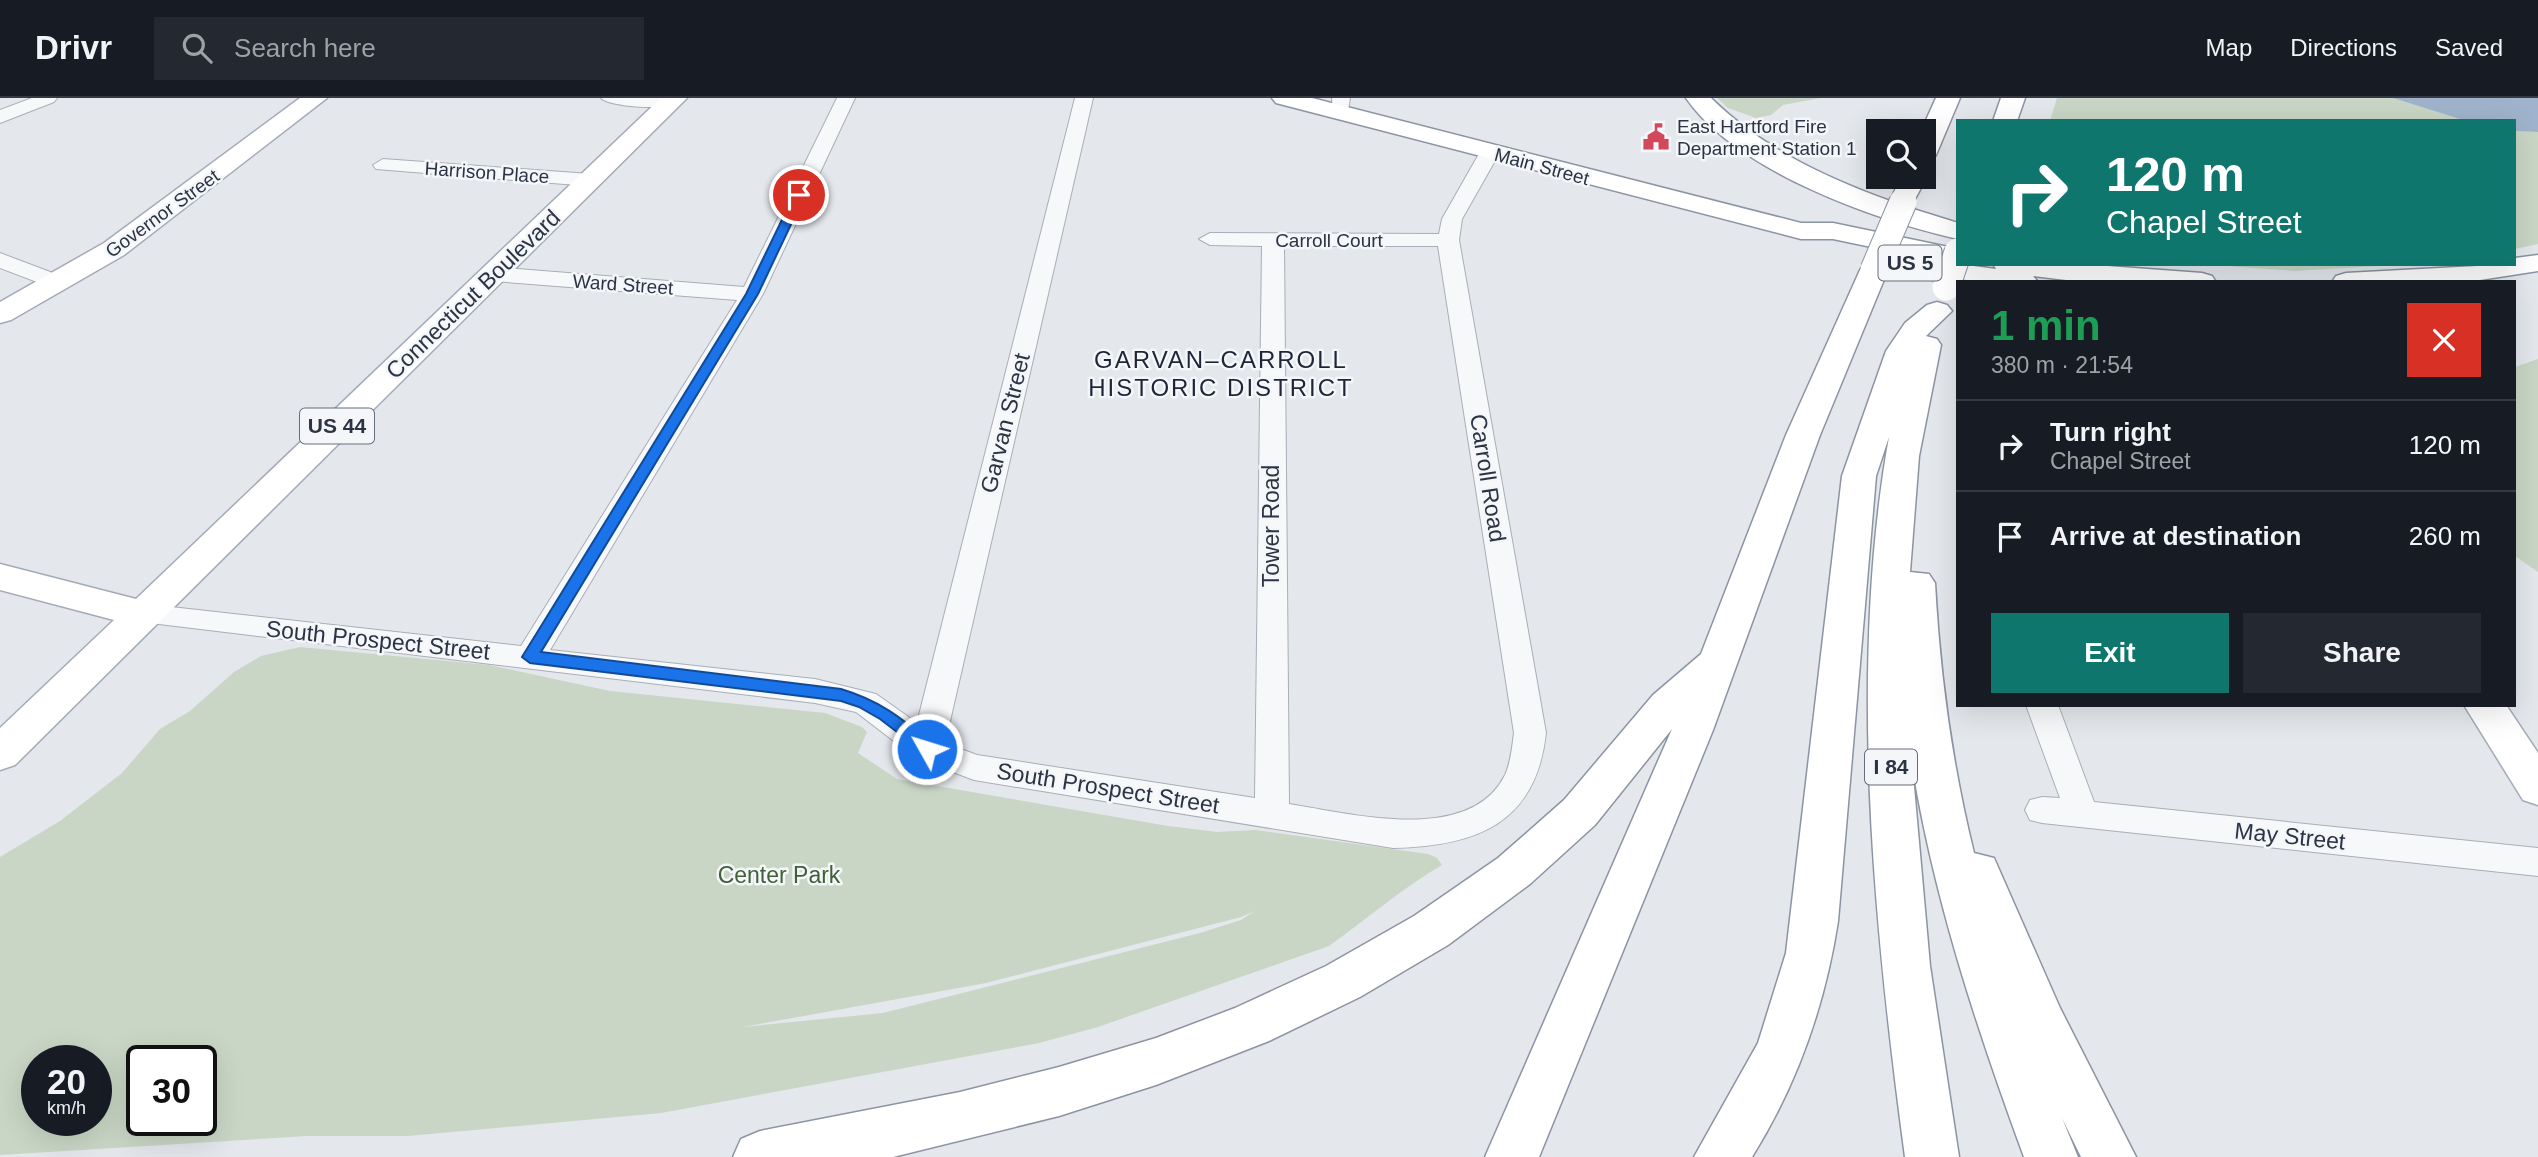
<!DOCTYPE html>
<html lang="en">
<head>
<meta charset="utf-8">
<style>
	:root { --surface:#171b24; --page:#242831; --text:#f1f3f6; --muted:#9ea1a6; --line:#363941; --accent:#0f766e }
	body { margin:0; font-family:Arial,sans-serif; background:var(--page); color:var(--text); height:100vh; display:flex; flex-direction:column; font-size:26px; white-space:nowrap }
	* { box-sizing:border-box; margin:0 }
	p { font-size:23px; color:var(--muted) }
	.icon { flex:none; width:38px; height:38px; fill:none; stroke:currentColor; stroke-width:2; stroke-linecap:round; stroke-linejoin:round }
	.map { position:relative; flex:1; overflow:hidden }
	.side { position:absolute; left:1956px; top:182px; width:560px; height:427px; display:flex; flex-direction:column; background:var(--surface); border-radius:0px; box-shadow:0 7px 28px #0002 }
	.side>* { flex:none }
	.hud { position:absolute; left:1956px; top:21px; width:560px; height:147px; border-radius:0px; box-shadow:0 7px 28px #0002; background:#0f766e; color:#fff; overflow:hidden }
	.buttons { position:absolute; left:1866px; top:21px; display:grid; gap:14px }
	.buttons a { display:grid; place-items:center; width:70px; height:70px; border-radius:0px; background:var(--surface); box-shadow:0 7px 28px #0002; font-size:35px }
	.speed { position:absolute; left:21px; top:947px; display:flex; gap:14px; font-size:35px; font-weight:700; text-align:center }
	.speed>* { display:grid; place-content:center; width:91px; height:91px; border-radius:50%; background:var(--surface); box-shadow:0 7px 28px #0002; line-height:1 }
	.speed small { font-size:18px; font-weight:400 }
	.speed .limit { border:4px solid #111; border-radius:10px; background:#fff; color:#111 }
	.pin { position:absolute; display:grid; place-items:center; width:60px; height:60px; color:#fff; margin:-30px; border:4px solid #fff; border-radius:50%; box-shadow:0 2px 7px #0007 }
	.me { position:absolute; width:77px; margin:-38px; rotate:309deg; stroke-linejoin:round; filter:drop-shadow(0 0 5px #0008) }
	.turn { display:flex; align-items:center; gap:24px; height:147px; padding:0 35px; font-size:32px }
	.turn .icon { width:91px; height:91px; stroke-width:2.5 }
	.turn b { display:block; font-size:49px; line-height:60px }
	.round { display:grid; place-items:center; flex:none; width:74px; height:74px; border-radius:0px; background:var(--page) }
	.head { display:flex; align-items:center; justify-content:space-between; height:119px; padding:0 35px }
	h1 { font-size:42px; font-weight:700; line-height:52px; color:#1e9e55 }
	.action { display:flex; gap:14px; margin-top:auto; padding:14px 35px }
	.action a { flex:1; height:80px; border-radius:0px; background:var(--accent); color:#fff; font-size:28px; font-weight:700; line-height:80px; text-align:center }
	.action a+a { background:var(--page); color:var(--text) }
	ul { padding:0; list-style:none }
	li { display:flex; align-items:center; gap:21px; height:91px; padding:0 35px; border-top:2px solid var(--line) }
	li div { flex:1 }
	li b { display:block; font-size:26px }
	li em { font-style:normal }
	header { display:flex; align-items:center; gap:42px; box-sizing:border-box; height:98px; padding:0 35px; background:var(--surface); border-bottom:2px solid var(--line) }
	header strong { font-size:33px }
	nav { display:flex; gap:38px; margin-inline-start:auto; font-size:24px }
	.search { width:490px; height:63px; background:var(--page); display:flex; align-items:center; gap:18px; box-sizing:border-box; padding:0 24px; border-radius:0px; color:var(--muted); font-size:26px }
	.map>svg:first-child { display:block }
	.green { fill:#c9d6c5; fill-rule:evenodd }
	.water { fill:#9fb4cc }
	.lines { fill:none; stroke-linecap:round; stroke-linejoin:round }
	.minor-casing { stroke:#a9aeb7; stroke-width:2 }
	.major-casing { stroke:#a3abb8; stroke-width:3 }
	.highway-casing { stroke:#8b94a3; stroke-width:3 }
	.minor { fill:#f7f8fa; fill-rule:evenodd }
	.major { fill:#fff; fill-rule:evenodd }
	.highway { fill:#fff; fill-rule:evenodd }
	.highway-bridge-casing { stroke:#8b94a3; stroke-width:29; stroke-linecap:butt }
	.highway-bridge { stroke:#fff; stroke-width:27 }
	.route { fill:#1a73e8; stroke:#114b97; stroke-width:2 }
	.labels { text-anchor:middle; stroke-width:5; stroke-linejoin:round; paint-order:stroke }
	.far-poi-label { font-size:19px; fill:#2b3445; stroke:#f4f6f9; text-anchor:start }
	.far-street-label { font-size:19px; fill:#2b3445; stroke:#f4f6f9 }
	.shield { fill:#f4f6f9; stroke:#676e7b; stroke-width:2 }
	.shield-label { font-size:21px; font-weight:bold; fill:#2b3445 }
	.street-label { font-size:23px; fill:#2b3445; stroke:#f4f6f9 }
	.park-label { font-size:23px; fill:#3f6138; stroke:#f4f6f9 }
	.neighbourhood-label { font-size:24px; letter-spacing:2px; fill:#1d2536; stroke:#f4f6f9 }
</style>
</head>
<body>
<header>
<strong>Drivr</strong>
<div class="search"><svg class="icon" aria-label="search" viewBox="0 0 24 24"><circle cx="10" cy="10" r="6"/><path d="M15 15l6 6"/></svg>Search here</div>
<nav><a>Map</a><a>Directions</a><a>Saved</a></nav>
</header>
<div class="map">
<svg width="2538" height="1059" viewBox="0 0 2538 1059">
	<rect width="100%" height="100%" fill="#e4e7ec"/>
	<g class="green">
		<path d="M 1717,0 L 1821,0 L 1783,7 L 1771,17 L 1756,20 L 1728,10 Z"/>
		<path d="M 2057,0 L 2393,0 L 2466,23 L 2050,23 Z"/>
		<path d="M 2515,33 L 2538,34 L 2538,146 L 2515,151 Z"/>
		<path d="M 2201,166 L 2412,166 L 2295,173 Z"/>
		<path d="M 2538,261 L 2538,474 L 2515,458 L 2515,269 Z"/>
		<path d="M 300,549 L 489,567 L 610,593 L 825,615 L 862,629 L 867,634 L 858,655 L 897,681 L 1168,728 L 1217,734 L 1255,732 L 1428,756 L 1437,760 L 1442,767 C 1401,791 1367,821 1329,848 L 1098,929 L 1039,945 L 661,1015 L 408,1038 L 307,1038 L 0,1057 L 0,759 L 60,723 L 122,675 L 160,631 L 190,613 L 234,574 L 261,558 ZM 1255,813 L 1241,822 L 1200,835 L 883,915 L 743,929 L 986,885 L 1241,819 ZM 96,962 L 96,1022 L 37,1022 L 37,962 ZM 201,962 L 201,1022 L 142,1022 L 142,962 Z"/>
	</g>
	<path class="water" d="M 2393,0 L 2538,0 L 2538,34 L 2515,33 L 2515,23 L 2466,23 Z"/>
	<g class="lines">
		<g class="minor-casing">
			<g id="minor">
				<path d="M 32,0 L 57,0 L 54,4 L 0,25 L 0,12 Z"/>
				<path d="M 601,0 L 676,0 L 679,4 C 671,13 609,9 601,0 Z"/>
				<path d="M 837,0 L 855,0 L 763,196 L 550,552 L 815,581 L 876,596 L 917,625 L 1075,0 L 1093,0 L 945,645 L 977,657 L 1255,700 L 1262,148 L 1210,147 L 1199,141 L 1210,135 L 1439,136 L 1442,121 L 1480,54 L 1490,48 L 1500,54 L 1462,121 L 1459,142 L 1546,635 C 1536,726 1476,748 1393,750 L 974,682 L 916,660 L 856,614 L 815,605 L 134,523 L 129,516 L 134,509 L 144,506 L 521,548 L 737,202 L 493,183 L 482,176 L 493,169 L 744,189 ZM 1284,148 L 1438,148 L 1514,635 C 1512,649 1511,664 1505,677 C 1470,748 1349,715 1289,706 Z"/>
				<path d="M 1332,0 L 1350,0 L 1347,19 L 1333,19 Z"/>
				<path d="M 383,61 L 590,76 L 600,82 L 590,88 L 376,71 L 373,67 Z"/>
				<path d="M 0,155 L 66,180 L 69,185 L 58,192 L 0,170 Z"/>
				<path d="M 2026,607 L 2058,607 L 2094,704 L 2538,750 L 2538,778 L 2042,725 L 2030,722 L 2025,712 L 2030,702 L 2042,699 L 2060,700 Z"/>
			</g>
		</g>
		<g class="major-casing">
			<g id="major">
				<path d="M 300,0 L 327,0 L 124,157 L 11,222 L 0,225 L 0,204 L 104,145 Z"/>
				<path d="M 661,0 L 687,0 L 15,667 L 0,672 L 0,630 L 114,522 L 0,492 L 0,466 L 136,501 Z"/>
				<path d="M 2464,607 L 2506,607 L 2538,655 L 2538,707 L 2523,702 Z"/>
			</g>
		</g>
		<g class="highway-casing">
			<g id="highway">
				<path d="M 1272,0 L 1312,0 L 1801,125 L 1833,125 L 1958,151 L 1958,166 L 1996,171 L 1993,166 L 2080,166 L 2202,175 L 2212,178 L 2216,184 L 2083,184 L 2033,178 L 2038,184 C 1997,184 1957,184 1917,174 L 1913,168 L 1917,162 L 1924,160 L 1833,141 L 1801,141 L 1276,5 Z"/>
				<path d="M 1686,0 L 1711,0 C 1762,50 1824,79 1890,103 L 1901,79 L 1923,79 L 1923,74 L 1927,79 L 1910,110 L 1958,125 L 1958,141 C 1875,122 1736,73 1686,0 Z"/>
				<path d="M 1936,0 L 1960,0 L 1936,57 L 1932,62 L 1923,65 L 1921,33 Z"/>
				<path d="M 2001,0 L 2025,0 L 2017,23 L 1993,23 Z"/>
				<path d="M 2538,157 L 2538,173 L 2467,184 L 2332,184 L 2336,178 L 2346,175 L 2515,166 L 2515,160 Z"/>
				<path d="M 1874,163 L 1884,166 L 1888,172 L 1820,337 L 1713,632 L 1539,1059 L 1485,1059 L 1672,631 L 1595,727 L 1530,786 L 1448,847 L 1360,899 L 1269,943 L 1156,987 L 1059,1018 L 893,1059 L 733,1059 L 741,1041 L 760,1033 L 960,994 L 1059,969 L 1156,940 L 1235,910 L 1326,868 L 1414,818 L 1498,760 L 1564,702 L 1653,597 L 1701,556 L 1786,337 L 1860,172 L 1864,166 Z"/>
				<path d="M 1937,204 L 1947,207 L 1952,213 L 1926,238 L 1937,241 L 1941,247 L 1919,358 L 1910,474 L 1929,476 L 1935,485 C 1940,577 1952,666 1974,755 L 1994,760 L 2060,910 L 2136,1059 L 2081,1059 L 2062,1020 L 2078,1059 L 2024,1059 C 1977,931 1934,801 1912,666 L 1930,868 L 1959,1059 L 1905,1059 C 1874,829 1848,568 1889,339 L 1876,378 L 1838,823 C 1825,907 1797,987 1752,1059 L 1694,1059 L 1758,945 L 1786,855 L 1842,378 L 1886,253 L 1905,225 L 1927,207 Z"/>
			</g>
		</g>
		<use href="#minor" class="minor"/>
		<use href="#major" class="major"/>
		<use href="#highway" class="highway"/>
		<g class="highway-bridge-casing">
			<g id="highway-bridge">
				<path d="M 1874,172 L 1903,104"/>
				<path d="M 1946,189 L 1958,154"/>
			</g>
		</g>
		<use href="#highway-bridge" class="highway-bridge"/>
	</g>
	<path class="route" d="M 799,93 L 805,97 L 758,196 L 541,554 L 841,591 C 881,603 901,620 933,646 L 935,651 L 933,656 L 927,657 L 880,621 L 859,609 L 841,603 L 530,565 L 522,559 L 746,196 L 794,97 Z"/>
	<defs>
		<g id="civic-bare" transform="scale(2.1)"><path d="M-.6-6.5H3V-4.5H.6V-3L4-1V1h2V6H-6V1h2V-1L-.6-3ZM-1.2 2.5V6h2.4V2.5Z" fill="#d1495b" stroke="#f4f6f9" stroke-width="2.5" paint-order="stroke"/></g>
	</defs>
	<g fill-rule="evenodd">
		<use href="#civic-bare" x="1656" y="39"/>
	</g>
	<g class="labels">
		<g class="far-poi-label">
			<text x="1677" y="35">East Hartford Fire<tspan x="1677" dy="22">Department Station 1</tspan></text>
		</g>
		<g class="far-street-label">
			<text transform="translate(1542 68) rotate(15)" y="7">Main Street</text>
			<text transform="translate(487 74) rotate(4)" y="7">Harrison Place</text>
			<text transform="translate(162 115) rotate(-36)" y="7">Governor Street</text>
			<text x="1329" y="149">Carroll Court</text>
			<text transform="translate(623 186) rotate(4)" y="7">Ward Street</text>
		</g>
		<g class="shield">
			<rect x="1878.5" y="147.5" width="63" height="35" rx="5"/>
			<rect x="300" y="310.5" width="74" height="35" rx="5"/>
			<rect x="1865" y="651.5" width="52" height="35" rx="5"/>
		</g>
		<g class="shield-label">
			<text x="1910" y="172">US 5</text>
			<text x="337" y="335">US 44</text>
			<text x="1891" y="676">I 84</text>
		</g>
		<g class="street-label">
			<text transform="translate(473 196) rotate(-44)" y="8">Connecticut Boulevard</text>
			<text transform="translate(1005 325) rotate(-76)" y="8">Garvan Street</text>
			<text transform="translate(1488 380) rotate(81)" y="8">Carroll Road</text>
			<text transform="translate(1271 428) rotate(-90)" y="8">Tower Road</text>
			<text transform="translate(378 542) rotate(6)" y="8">South Prospect Street</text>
			<text transform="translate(1108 690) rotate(9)" y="8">South Prospect Street</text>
			<text transform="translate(2290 738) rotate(6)" y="8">May Street</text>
		</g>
		<g class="park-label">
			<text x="779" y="785">Center Park</text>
		</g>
		<g class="neighbourhood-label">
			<text x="1221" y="270">GARVAN–CARROLL<tspan x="1221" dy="28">HISTORIC DISTRICT</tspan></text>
		</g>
	</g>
</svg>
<div class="buttons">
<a><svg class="icon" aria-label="search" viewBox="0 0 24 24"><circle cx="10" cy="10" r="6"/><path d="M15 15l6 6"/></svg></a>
</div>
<div class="speed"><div>20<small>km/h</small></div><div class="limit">30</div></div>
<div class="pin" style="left:799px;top:97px;background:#d93025"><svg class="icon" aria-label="arrive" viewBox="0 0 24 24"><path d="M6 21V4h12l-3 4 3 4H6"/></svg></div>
<svg class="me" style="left:927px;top:651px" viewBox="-20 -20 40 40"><circle r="17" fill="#1a73e8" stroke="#fff" stroke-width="3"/><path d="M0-11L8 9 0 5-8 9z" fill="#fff"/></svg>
<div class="hud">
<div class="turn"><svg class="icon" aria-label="right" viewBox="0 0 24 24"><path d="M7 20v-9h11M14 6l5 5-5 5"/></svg><div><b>120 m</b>Chapel Street</div></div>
</div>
<section class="side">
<div class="head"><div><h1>1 min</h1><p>380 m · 21:54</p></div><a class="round" style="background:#d93025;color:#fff"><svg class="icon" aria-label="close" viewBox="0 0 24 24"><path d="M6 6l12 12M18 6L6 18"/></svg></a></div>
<ul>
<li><svg class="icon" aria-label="right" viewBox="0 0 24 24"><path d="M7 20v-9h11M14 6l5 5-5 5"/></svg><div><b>Turn right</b><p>Chapel Street</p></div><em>120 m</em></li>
<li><svg class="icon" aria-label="arrive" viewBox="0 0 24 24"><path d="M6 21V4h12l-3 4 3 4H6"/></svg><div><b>Arrive at destination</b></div><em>260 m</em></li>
</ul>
<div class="action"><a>Exit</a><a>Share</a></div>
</section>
</div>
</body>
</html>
